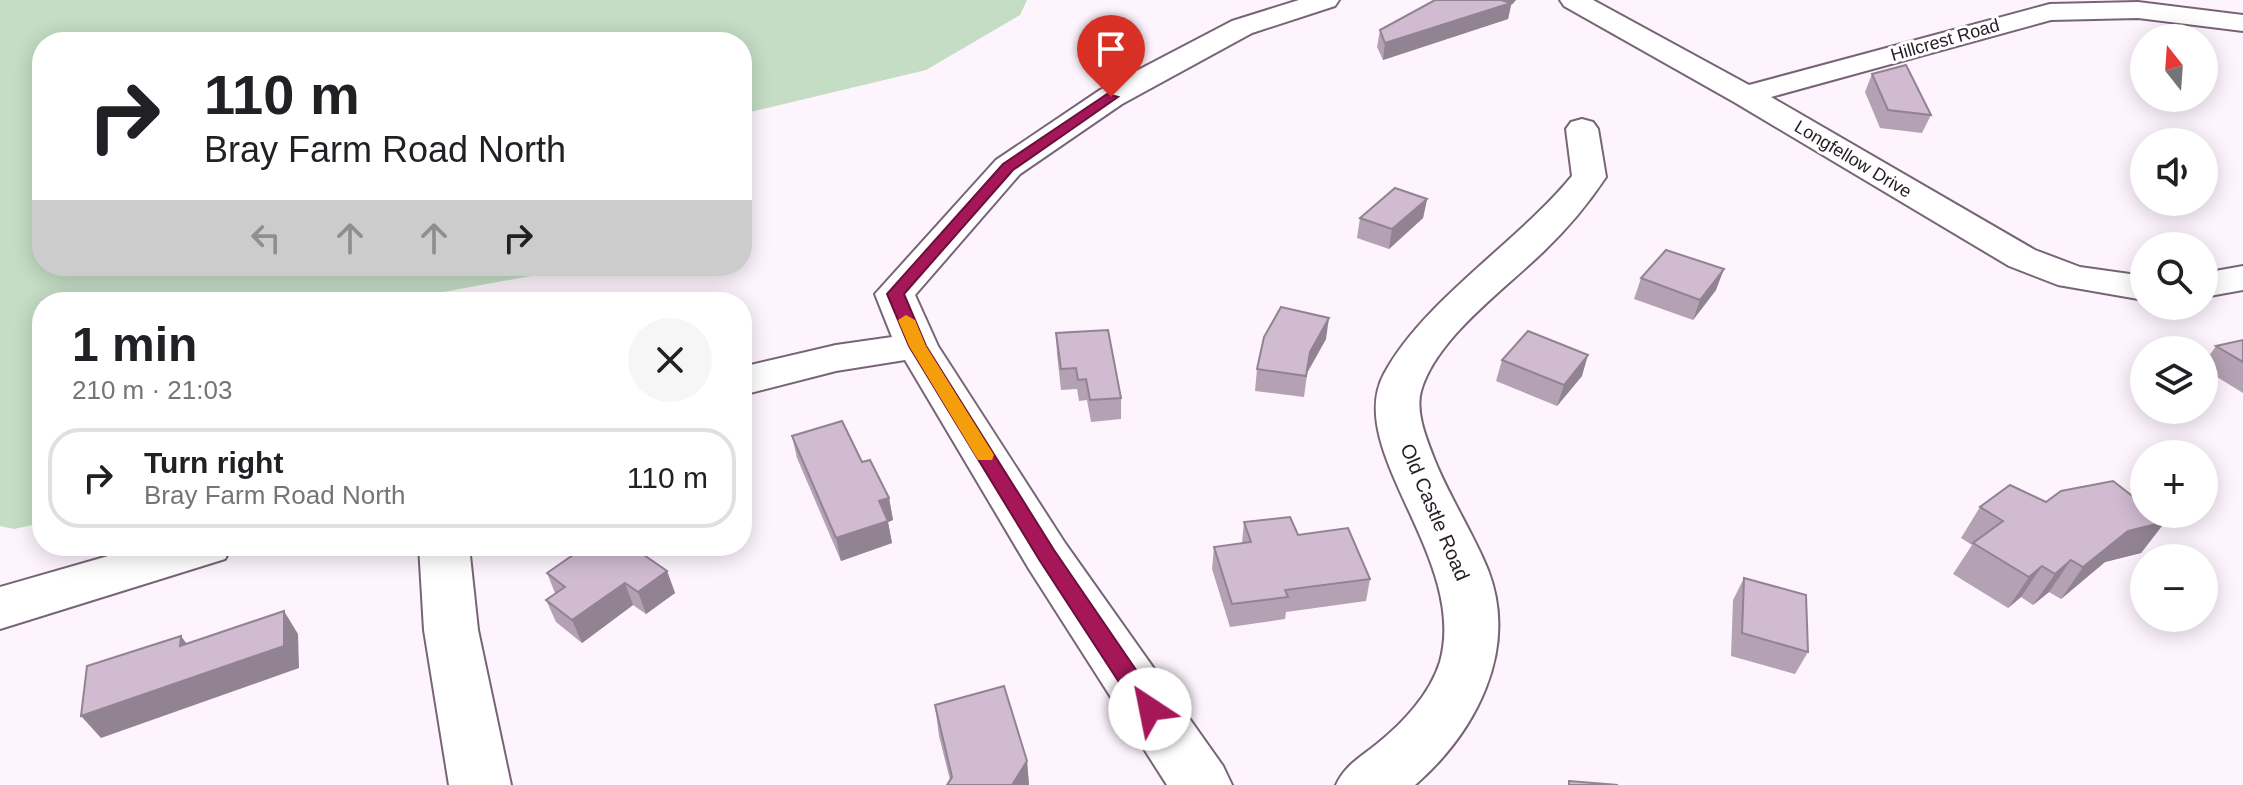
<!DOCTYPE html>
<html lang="en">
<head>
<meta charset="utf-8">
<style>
	:root { --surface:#fff; --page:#f6f6f6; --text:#202124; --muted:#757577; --line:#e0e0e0 }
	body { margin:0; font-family:Helvetica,sans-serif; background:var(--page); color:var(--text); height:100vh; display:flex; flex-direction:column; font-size:30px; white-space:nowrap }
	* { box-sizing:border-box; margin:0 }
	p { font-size:26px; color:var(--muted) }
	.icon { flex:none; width:44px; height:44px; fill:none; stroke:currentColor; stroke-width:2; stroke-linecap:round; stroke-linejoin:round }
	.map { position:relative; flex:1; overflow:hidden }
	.details { position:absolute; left:32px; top:292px; width:720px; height:264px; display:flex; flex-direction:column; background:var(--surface); border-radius:32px; box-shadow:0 4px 20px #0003 }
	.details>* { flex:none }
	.guide { position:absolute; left:32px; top:32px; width:720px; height:244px; border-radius:32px; box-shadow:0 4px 20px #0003; background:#fff; color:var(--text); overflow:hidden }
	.needle { width:52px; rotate:343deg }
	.tools { position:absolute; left:2130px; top:24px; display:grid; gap:16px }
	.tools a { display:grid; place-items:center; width:88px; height:88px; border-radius:50%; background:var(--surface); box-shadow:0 4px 20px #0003; font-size:40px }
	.pin { position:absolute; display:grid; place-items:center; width:68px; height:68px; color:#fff; margin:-82px -34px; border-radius:50% 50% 50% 0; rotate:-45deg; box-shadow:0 0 8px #0007 }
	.pin .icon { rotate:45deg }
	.me { position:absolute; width:88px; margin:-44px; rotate:326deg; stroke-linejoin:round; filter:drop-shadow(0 0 6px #0008) }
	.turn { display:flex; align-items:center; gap:28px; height:168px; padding:0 40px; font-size:36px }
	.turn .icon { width:104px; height:104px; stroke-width:2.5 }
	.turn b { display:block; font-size:56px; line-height:68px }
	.lanes { display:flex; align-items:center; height:76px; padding:0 40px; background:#0003; justify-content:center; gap:40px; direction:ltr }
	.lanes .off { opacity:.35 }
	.round { display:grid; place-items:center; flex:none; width:84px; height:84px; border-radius:42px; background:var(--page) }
	.summary { display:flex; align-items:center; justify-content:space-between; height:136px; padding:0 40px }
	h1 { font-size:48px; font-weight:700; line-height:60px }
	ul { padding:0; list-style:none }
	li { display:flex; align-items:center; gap:24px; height:100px; margin:0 16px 12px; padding:0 24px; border:4px solid var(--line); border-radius:32px }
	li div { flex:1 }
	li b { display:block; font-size:30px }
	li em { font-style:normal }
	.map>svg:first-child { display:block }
	.green { fill:#c4ddc4 }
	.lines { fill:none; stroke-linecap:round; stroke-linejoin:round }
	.minor-casing { stroke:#786478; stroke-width:4 }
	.minor { fill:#fff; fill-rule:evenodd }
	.wall { fill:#b4a1b4 }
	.shaded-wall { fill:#928392 }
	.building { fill:#d1bbd1; stroke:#928392; stroke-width:2 }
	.route { fill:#a51759; stroke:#6b0f3a; stroke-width:2 }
	.slow { fill:#f59e0b }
	.labels { text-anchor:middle; stroke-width:6; stroke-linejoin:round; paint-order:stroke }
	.far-street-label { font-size:18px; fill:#251c25; stroke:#fff }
	.street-label { font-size:20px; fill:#251c25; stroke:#fff }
</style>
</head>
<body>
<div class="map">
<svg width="2243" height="785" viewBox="0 0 2243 785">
	<rect width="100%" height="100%" fill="#fdf4fd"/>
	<path class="green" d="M 0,0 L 1027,0 L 1020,15 L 926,70 L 742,114 L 742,42 L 42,42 L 42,266 L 559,266 L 558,271 L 389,302 L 42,302 L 42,523 L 14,529 L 0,526 Z"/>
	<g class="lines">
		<g class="minor-casing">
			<g id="minor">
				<path d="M 1299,0 L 1339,0 L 1335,6 L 1252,33 L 1122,104 L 1020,174 L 915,295 L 938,346 L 1065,543 L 1223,766 L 1232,785 L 1167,785 L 1029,569 L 905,360 L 836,371 L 742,395 L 742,367 L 836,345 L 892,337 L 875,294 L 996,160 L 1100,90 L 1232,21 Z"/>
				<path d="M 1560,0 L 1593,0 L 1749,85 L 2050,4 L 2138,2 L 2243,15 L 2243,31 L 2138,18 L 2051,20 L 1771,97 L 2035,250 L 2080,267 L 2144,276 L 2144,300 L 2058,285 L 2009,266 L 1734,102 L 1564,6 Z"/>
				<path d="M 1582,119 L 1593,122 L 1598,129 L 1606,177 C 1588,204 1567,229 1544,251 C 1505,289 1436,338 1421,391 C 1415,413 1427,440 1435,461 C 1450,498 1473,533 1488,570 C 1519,650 1476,732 1415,785 L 1336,785 C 1346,764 1360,758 1378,743 C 1403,723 1430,694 1440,662 C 1469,559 1343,450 1384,374 C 1423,301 1517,243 1572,176 L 1566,129 L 1571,122 Z"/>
				<path d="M 2243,266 L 2243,290 L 2204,297 L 2204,273 Z"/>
				<path d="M 143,546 L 232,546 L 225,559 L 0,629 L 0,587 Z"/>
				<path d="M 419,546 L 469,546 L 478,630 L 511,785 L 449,785 L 424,630 Z"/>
			</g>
		</g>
		<use href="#minor" class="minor"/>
	</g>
	<g class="wall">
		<path d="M 1435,0 L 1516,0 L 1511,5 L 1508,19 L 1383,60 L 1377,47 L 1380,30 Z"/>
		<path d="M 1872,74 L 1931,115 L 1922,133 L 1880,128 L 1865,92 Z"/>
		<path d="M 1427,199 L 1423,218 L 1389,249 L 1357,238 L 1360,218 Z"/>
		<path d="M 1641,278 L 1716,290 L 1693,320 L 1634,299 Z"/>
		<path d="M 1056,333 L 1121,398 L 1121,419 L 1091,422 L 1087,400 L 1079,401 L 1077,389 L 1061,390 L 1057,354 Z"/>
		<path d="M 1326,339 L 1307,373 L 1304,397 L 1255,391 L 1257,369 Z"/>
		<path d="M 2243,340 L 2243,393 L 2204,369 L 2204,363 L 2216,346 Z"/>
		<path d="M 1502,360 L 1582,376 L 1557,406 L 1496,381 Z"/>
		<path d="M 792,436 L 862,462 L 889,498 L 893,520 L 888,522 L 892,543 L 841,561 L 797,458 Z"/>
		<path d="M 2046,502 L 2165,522 L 2141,553 L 2105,562 L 2061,599 L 2049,592 L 2033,605 L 2021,597 L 2008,608 L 1953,574 L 1972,545 L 1961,538 L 1980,507 Z"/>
		<path d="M 1244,522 L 1298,535 L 1370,579 L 1366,601 L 1286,612 L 1285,619 L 1230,627 L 1212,569 L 1214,547 L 1242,543 Z"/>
		<path d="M 667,571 L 675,593 L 646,614 L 633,605 L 582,643 L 556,622 L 546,600 L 555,593 L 547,573 Z"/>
		<path d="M 1744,578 L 1808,652 L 1795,674 L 1731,656 L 1733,600 Z"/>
		<path d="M 935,705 L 1027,761 L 1029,785 L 947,785 L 950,780 L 939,736 Z"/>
	</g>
	<g class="shaded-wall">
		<path d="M 1499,0 L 1516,0 L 1511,5 L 1508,19 L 1383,60 L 1385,43 Z"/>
		<path d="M 1427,199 L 1423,218 L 1389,249 L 1392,229 Z"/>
		<path d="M 1724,269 L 1716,290 L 1693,320 L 1700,300 Z"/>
		<path d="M 1329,318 L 1326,339 L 1307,373 L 1304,397 L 1310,352 Z"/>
		<path d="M 1588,355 L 1582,376 L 1557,406 L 1564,385 Z"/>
		<path d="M 889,498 L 893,520 L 888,522 L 892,543 L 841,561 L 836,538 L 879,501 Z"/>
		<path d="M 2165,522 L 2141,553 L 2105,562 L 2061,599 L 2083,567 L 2128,531 Z"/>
		<path d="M 2071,560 L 2049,592 L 2033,605 L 2055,574 Z"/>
		<path d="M 2042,566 L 2021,597 L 2008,608 L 2029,577 Z"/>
		<path d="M 667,571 L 675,593 L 646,614 L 638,592 Z"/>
		<path d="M 625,583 L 633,605 L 582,643 L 572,620 Z"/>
		<path d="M 284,611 L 298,634 L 299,668 L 101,738 L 81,716 Z"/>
		<path d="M 181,636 L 197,658 L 180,646 Z"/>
		<path d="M 1027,761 L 1029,785 L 1012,785 Z"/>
	</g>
	<g class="building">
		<path d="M 1435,0 L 1501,0 L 1511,3 L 1385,43 L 1380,30 Z"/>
		<path d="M 1906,65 L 1931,115 L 1888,110 L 1872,74 Z"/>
		<path d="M 1395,188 L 1427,199 L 1392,229 L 1360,218 Z"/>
		<path d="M 1666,250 L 1724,269 L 1700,300 L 1641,278 Z"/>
		<path d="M 1281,307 L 1329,318 L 1310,352 L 1306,376 L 1257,369 L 1264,337 Z"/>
		<path d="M 1108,330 L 1121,398 L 1090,400 L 1086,379 L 1078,380 L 1076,368 L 1061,369 L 1056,333 Z"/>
		<path d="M 1528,331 L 1588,355 L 1564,385 L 1502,360 Z"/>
		<path d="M 2243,340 L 2243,362 L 2216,346 Z"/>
		<path d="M 842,421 L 862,462 L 870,460 L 889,498 L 879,501 L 888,521 L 836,538 L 792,436 Z"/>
		<path d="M 2113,481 L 2144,505 L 2144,514 L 2155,514 L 2165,522 L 2128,531 L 2083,567 L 2071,560 L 2055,574 L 2042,566 L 2029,577 L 1973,543 L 2003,521 L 1980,507 L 2010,485 L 2046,502 L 2061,491 Z"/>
		<path d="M 1290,517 L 1298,535 L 1348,528 L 1370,579 L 1285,590 L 1288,597 L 1232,604 L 1214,547 L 1251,542 L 1244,522 Z"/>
		<path d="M 586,546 L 631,546 L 667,571 L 638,592 L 625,583 L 572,620 L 546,600 L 565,587 L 547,573 Z"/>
		<path d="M 1744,578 L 1806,595 L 1808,652 L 1742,633 Z"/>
		<path d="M 284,611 L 284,646 L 81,716 L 87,666 L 181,636 L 180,646 Z"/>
		<path d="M 1004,686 L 1027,761 L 1012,785 L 947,785 L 952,777 L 935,705 Z"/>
		<path d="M 1569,781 L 1618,785 L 1569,785 Z"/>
	</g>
	<path class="route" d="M 1107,94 L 1118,97 L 1013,170 L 904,294 L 926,346 L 1054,550 L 1158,702 L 1162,709 L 1158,716 L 1150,719 L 1141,716 L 1040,561 L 909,346 L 887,294 L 1003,164 Z"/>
	<path class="slow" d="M 906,315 L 915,320 L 926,346 L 994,455 L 992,460 L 978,460 L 909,346 L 898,320 Z"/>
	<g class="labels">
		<g class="far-street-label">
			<text transform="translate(1945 40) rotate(-16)" y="6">Hillcrest Road</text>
			<text transform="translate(1853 159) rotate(31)" y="6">Longfellow Drive</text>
		</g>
		<g class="street-label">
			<text transform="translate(1435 512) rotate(67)" y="7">Old Castle Road</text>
		</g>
	</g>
</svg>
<div class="tools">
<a><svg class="needle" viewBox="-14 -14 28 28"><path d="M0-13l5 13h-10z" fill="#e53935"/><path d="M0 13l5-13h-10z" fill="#757577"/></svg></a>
<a><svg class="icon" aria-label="sound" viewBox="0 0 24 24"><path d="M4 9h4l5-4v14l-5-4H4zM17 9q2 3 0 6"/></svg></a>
<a><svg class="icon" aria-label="search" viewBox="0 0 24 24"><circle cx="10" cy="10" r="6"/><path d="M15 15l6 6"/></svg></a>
<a><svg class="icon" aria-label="layers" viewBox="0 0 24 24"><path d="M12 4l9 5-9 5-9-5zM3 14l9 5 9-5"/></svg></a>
<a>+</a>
<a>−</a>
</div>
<div class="pin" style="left:1111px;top:97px;background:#d93025"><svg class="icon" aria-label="arrive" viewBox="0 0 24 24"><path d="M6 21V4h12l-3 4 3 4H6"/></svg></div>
<svg class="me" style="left:1150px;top:709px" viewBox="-20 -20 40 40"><circle r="19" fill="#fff"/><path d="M0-13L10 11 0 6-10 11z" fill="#a51759"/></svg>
<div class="guide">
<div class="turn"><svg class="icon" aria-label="right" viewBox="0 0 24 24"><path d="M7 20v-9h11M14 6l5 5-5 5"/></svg><div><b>110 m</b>Bray Farm Road North</div></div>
<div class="lanes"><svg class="icon off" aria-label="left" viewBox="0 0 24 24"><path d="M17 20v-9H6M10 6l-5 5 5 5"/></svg><svg class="icon off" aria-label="ahead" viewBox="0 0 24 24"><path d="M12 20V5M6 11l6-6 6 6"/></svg><svg class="icon off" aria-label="ahead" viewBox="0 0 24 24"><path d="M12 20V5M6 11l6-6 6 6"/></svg><svg class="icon" aria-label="right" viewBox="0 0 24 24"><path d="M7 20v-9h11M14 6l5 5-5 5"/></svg></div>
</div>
<section class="details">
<div class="summary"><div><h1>1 min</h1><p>210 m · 21:03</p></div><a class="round"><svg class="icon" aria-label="close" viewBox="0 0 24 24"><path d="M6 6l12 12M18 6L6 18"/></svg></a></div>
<ul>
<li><svg class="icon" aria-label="right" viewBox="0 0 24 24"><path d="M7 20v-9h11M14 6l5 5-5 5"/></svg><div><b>Turn right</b><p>Bray Farm Road North</p></div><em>110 m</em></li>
</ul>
</section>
</div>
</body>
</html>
